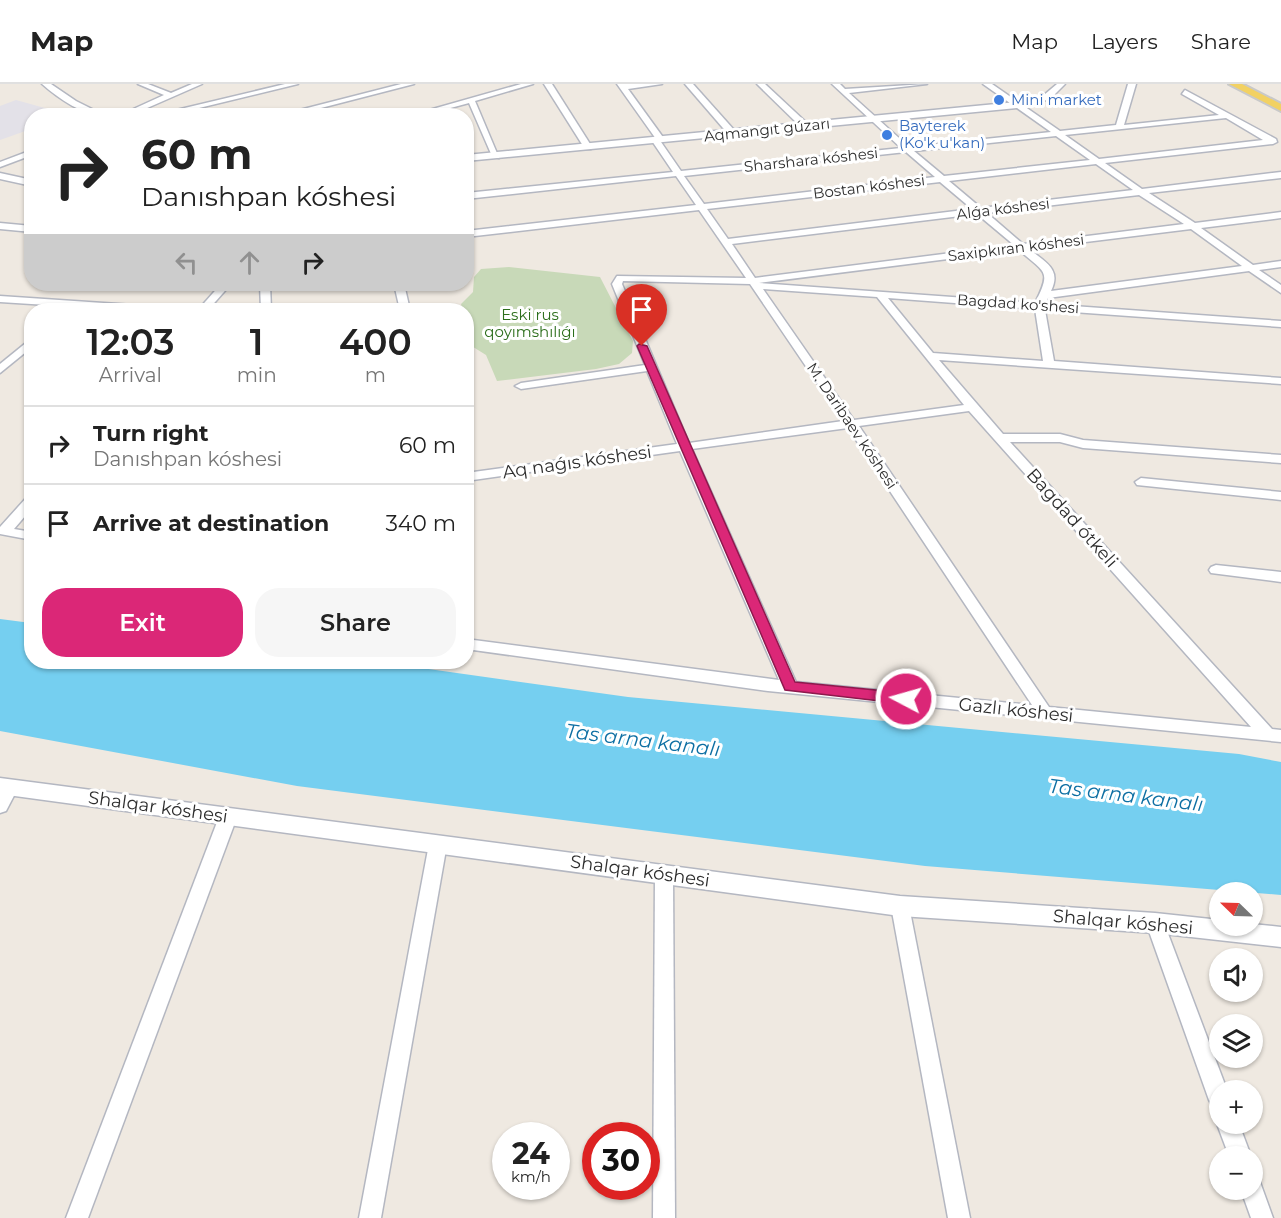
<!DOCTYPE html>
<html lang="en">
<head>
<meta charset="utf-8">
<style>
	:root { --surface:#fff; --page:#f6f6f6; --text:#222; --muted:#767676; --line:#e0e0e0; --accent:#db2777 }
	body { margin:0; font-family:Montserrat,sans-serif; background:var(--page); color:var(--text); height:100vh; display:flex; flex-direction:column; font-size:22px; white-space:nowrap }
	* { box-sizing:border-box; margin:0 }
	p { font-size:20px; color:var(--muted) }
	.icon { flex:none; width:33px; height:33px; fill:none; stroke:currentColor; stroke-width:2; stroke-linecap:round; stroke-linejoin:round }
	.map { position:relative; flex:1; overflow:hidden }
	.drawer { position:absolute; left:24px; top:219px; width:450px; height:366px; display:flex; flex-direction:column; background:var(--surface); border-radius:24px; box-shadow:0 2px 4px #0004 }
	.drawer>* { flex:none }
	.top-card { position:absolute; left:24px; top:24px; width:450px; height:183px; border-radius:24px; box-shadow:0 2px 4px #0004; background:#fff; color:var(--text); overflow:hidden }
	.needle { width:39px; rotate:293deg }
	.controls { position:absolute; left:1209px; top:798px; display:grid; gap:12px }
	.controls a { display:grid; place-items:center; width:54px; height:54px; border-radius:50%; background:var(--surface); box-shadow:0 2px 4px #0004; font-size:30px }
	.speed { position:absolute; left:492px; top:1038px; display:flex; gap:12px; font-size:30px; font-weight:700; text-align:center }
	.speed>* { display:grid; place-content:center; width:78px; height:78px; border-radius:50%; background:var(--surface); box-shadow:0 2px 4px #0004; line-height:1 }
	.speed small { font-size:15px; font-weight:400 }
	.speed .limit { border:9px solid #d22; background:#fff; color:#111 }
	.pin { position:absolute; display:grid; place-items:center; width:51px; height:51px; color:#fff; margin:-62px -26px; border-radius:50% 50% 50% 0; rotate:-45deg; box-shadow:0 0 6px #0007 }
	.pin .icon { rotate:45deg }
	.me { position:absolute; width:66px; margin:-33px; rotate:276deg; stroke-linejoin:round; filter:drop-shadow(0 0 4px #0008) }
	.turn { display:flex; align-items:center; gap:21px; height:126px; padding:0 18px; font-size:27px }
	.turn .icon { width:78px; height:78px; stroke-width:2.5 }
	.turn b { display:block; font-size:42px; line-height:51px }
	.lanes { display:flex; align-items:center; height:57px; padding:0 18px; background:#0003; justify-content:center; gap:30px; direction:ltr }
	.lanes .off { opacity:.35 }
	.eta { display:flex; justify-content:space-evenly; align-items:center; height:102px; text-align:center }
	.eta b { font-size:36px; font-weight:600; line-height:42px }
	.action { display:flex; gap:12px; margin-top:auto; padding:12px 18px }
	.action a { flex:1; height:69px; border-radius:24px; background:var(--accent); color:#fff; font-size:24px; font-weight:600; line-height:69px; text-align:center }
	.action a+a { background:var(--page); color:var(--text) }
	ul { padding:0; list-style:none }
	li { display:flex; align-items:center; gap:18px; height:78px; padding:0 18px; border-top:2px solid var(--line) }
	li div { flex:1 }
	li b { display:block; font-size:22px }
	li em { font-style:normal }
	header { display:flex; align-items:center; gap:36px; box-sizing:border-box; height:84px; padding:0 30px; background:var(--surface); border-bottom:2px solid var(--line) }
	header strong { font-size:28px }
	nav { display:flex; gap:33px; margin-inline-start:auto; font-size:21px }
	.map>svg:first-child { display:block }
	.industrial { fill:#e3e1e8 }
	.cemetery { fill:#c8d9b8 }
	.water { fill:#75cff0 }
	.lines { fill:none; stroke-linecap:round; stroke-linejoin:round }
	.minor-casing { stroke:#b4b7c1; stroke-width:3 }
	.tertiary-casing { stroke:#b4b7c1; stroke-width:3 }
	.primary-casing { stroke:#c9c9c9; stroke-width:4 }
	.minor { fill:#fff; fill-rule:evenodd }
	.tertiary { fill:#fff; fill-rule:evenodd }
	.primary { fill:#f2d163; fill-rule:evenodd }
	.route { fill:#db2777; stroke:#8e194d; stroke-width:1.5 }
	.shop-dot { fill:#3f7fe0; stroke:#fff; stroke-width:2 }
	.labels { text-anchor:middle; stroke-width:6; stroke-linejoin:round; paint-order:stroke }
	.far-shop-label { font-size:15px; fill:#366cbe; stroke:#fff; text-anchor:start }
	.far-street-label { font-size:15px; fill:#2e2e2e; stroke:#fff }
	.far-park-label { font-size:15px; fill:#2c6e1b; stroke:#fff }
	.street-label { font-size:18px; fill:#2e2e2e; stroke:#fff }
	.water-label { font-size:20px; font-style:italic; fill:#0d6fa3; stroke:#fff }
</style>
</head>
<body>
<header>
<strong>Map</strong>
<nav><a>Map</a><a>Layers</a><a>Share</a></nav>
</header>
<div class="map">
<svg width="1281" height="1134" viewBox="0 0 1281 1134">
	<rect width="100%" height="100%" fill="#efe9e1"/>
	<path class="industrial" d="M 16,16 L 70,31 L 32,32 L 31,45 L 0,56 L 0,22 Z"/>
	<path class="cemetery" d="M 509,183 L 600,193 L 633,257 L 632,269 L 619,280 L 596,285 L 497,297 L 486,271 L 470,261 L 466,226 L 463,226 L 461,220 L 473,208 L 474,193 L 481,185 Z"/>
	<path class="water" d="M 0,535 L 31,539 L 32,578 L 379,578 L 628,613 L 1239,670 L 1281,678 L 1281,811 L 925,782 L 297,702 L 0,647 Z"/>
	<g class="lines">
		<g class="minor-casing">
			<g id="minor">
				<path d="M 42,0 L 51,0 L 76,17 L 106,32 C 84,32 59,15 42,0 Z"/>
				<path d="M 138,0 L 148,0 L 171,9 L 192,0 L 202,0 L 129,32 L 118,32 L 164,11 Z"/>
				<path d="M 285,0 L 298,0 L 166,32 L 151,32 Z"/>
				<path d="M 401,0 L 414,0 L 290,32 L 276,32 Z"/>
				<path d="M 521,0 L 533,0 L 475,17 L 499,74 L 492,72 L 469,19 L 421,32 L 408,32 Z"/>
				<path d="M 544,0 L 552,0 L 592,63 L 591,65 L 585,65 Z"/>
				<path d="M 617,0 L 662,0 L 628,5 L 665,56 L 661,58 L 681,87 L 901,64 L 832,0 L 840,0 L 845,5 L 927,0 L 849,9 L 909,63 L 1051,48 L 983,0 L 992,0 L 1060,47 L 1116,41 L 1128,0 L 1136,0 L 1124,41 L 1219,31 L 1182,10 L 1185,6 L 1276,55 L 1277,58 L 1273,60 L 1105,79 L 1142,105 L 1281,88 L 1281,94 L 1149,109 L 1195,139 L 1281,128 L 1281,134 L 1201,144 L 1253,181 L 1281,177 L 1281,183 L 1259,186 L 1281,201 L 1281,209 L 1249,187 L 1048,214 L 1045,220 L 1281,237 L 1281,243 L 1045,226 L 1054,277 L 1281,294 L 1281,300 L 939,276 L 1003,350 L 1060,350 L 1083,356 L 1281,371 L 1281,379 L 1083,364 L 1060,358 L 1010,358 L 1272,645 L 1281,646 L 1281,658 L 768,607 L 466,565 L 466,555 L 779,596 L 680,367 L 466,397 L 466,389 L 677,360 L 647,287 L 521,305 L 515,302 L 521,299 L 645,281 L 612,200 L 617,192 L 746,194 L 699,126 L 466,153 L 466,147 L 696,121 L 676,92 L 466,115 L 466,109 L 673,88 L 652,57 L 656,55 ZM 1226,34 L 1263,56 L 1099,75 L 1065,51 ZM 1056,52 L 1090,76 L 944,92 L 914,67 ZM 906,68 L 935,93 L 704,120 L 684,92 ZM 1096,80 L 1133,106 L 981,124 L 949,97 ZM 940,98 L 972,125 L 728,155 L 707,125 ZM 1139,111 L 1184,140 L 1023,160 L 987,129 ZM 977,130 L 1014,161 L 755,194 L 732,160 ZM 1191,145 L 1242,182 L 1051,207 C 1062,185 1045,178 1029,165 ZM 1019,166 C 1045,189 1052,186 1035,219 L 759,199 ZM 623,197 L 750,200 L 843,337 L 689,359 L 622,200 ZM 763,205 L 877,213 L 964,321 L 854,336 ZM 888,214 L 1035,225 L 1043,277 L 933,269 ZM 969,327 L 1251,643 L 1049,623 L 859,342 ZM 848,344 L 1032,621 L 796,598 L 692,365 Z"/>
				<path d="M 685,0 L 693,0 L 735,47 L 735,51 L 729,51 Z"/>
				<path d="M 757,0 L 765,0 L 808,40 L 808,44 L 802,44 Z"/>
				<path d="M 32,66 L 32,71 L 0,83 L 0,78 Z"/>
				<path d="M 0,139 L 32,142 L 32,148 L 0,145 Z"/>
				<path d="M 221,200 L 231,200 L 208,226 L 198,226 Z"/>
				<path d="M 260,200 L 270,200 L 271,226 L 261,226 Z"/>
				<path d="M 394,200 L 404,200 L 410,226 L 400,226 Z"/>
				<path d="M 0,212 L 163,223 L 168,226 L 125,226 L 0,218 Z"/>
				<path d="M 32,254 L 32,263 L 0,289 L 0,280 Z"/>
				<path d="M 1141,394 L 1281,408 L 1281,416 L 1137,401 L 1135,398 Z"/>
				<path d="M 32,412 L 32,424 L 14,445 L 32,448 L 32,456 L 0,450 L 0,443 L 27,413 Z"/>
				<path d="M 1216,481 L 1281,488 L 1281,498 L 1211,489 L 1209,486 L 1211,483 Z"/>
				<path d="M 10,697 L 16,699 L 18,704 L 6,727 L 0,729 L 0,706 L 4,699 Z"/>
				<path d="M 228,726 L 234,728 L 237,733 L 88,1134 L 66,1134 L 219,733 L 222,728 Z"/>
				<path d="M 438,753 L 444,755 L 447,760 L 381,1134 L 359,1134 L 429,760 L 432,755 Z"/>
				<path d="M 664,782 L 670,785 L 673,790 L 675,1134 L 653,1134 L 655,790 L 658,785 Z"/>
				<path d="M 900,814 L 907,816 L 909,822 L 970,1134 L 948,1134 L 891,822 L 893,816 Z"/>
				<path d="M 1155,831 L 1162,833 L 1164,839 L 1227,1006 L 1220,1006 L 1220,1026 L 1213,1023 L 1209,1016 L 1146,839 L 1148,833 Z"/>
				<path d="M 1220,1035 L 1220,1040 L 1239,1040 L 1251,1072 L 1229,1072 L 1217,1040 Z"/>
				<path d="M 1252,1095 L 1260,1098 L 1273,1134 L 1251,1134 L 1241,1106 L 1252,1106 Z"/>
			</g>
		</g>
		<g class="tertiary-casing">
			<g id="tertiary">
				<path d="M 1057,0 L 1065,0 L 1050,15 L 1017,24 L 466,77 L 466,71 L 1017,18 L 1044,11 Z"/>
				<path d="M 0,89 L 32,96 L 32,102 L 0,95 Z"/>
				<path d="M 0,694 L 900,812 L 1155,829 L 1220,836 L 1220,842 L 1252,840 L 1281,843 L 1281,863 L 1155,849 L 900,832 L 0,710 Z"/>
			</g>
		</g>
		<g class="primary-casing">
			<path id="primary" d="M 1229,0 L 1242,0 L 1281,20 L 1281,27 Z"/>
		</g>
		<use href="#minor" class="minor"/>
		<use href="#tertiary" class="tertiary"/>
		<use href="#primary" class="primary"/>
	</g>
	<path class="route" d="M 639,260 L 647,262 L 795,598 L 906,609 L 913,615 L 911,618 L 906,620 L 785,606 L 637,262 Z"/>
	<g class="shop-dot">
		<circle cx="999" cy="16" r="6"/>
		<circle cx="887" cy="51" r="6"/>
	</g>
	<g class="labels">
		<g class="far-shop-label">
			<text x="1011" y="21">Mini market</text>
			<text x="899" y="47">Bayterek<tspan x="899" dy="17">(Ko'k u'kan)</tspan></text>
		</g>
		<g class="far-street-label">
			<text transform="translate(767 46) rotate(-6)" y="5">Aqmangıt gúzarı</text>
			<text transform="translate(811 76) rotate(-6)" y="5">Sharshara kóshesi</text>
			<text transform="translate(869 103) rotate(-7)" y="5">Bostan kóshesi</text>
			<text transform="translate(1003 125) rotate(-7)" y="5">Alǵa kóshesi</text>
			<text transform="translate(1016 164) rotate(-7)" y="5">Saxipkıran kóshesi</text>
			<text transform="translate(1018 220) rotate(4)" y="5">Bagdad ko'shesi</text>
			<text transform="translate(852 342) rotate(56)" y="5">M. Daribaev kóshesi</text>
		</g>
		<g class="far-park-label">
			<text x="530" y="236">Eski rus<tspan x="530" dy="17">qoyımshılıǵı</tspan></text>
		</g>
		<g class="street-label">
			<text transform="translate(577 378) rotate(-8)" y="6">Aq naǵıs kóshesi</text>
			<text transform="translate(1072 434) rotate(48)" y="6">Bagdad ótkeli</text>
			<text transform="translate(1016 626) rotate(6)" y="6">Gazlı kóshesi</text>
			<text transform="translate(158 723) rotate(8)" y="6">Shalqar kóshesi</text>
			<text transform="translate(640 787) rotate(8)" y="6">Shalqar kóshesi</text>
			<text transform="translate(1123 838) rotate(5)" y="6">Shalqar kóshesi</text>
		</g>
		<g class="water-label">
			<text transform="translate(643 656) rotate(7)" y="7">Tas arna kanalı</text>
			<text transform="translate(1126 711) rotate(7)" y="7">Tas arna kanalı</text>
		</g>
	</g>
</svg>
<div class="controls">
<a><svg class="needle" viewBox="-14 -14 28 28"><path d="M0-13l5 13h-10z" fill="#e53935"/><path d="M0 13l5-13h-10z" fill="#767676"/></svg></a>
<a><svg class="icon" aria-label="sound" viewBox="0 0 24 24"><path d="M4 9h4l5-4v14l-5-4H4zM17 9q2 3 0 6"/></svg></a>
<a><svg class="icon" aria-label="layers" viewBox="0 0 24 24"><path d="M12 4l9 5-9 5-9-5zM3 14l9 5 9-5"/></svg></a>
<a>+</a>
<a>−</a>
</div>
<div class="speed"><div>24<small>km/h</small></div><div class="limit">30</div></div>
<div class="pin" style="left:642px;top:262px;background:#d93025"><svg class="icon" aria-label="arrive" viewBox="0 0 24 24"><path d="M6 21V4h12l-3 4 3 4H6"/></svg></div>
<svg class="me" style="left:906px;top:615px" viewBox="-20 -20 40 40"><circle r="17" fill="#db2777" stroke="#fff" stroke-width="3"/><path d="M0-11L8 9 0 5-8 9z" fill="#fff"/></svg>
<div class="top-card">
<div class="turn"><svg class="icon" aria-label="right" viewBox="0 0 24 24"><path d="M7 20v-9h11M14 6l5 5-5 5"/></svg><div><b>60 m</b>Danıshpan kóshesi</div></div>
<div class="lanes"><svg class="icon off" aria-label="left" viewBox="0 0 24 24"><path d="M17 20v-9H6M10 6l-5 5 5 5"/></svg><svg class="icon off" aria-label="ahead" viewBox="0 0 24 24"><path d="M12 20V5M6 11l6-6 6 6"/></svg><svg class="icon" aria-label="right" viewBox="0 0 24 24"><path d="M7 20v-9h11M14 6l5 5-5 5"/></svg></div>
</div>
<section class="drawer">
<div class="eta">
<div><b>12:03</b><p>Arrival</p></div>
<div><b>1</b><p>min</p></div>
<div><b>400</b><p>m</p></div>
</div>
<ul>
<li><svg class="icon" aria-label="right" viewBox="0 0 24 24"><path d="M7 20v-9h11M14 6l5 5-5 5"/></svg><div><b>Turn right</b><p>Danıshpan kóshesi</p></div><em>60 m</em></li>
<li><svg class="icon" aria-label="arrive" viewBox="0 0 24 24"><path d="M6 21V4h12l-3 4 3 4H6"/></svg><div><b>Arrive at destination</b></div><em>340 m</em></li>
</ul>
<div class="action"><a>Exit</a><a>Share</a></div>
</section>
</div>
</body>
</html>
